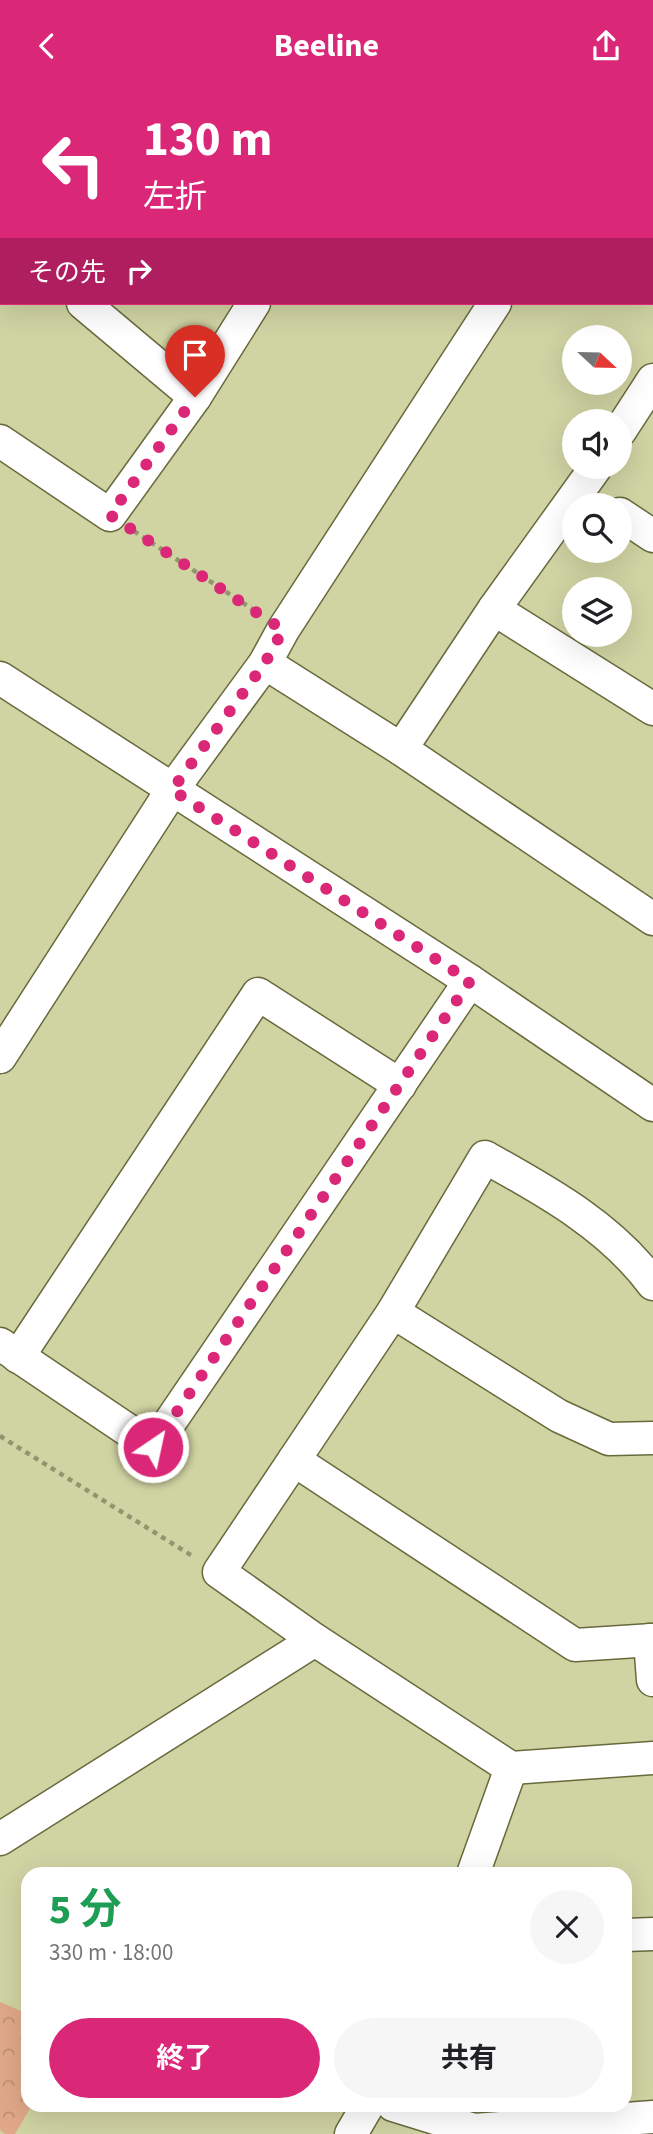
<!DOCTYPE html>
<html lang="ja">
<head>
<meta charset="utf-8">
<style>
	:root { --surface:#fff; --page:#f6f6f6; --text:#202124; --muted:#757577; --accent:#db2777 }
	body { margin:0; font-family:"Source Sans 3","Noto Sans JP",sans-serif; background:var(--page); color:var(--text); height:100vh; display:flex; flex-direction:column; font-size:26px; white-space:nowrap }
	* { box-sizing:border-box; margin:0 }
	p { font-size:23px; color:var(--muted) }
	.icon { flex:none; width:38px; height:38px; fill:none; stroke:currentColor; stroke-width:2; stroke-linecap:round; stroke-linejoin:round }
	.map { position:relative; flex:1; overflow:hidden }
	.drawer { position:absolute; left:21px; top:1776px; width:611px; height:245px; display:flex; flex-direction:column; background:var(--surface); border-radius:21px; box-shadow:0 7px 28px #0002 }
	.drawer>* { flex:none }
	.hud { position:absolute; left:0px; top:0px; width:654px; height:214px; box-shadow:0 7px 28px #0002; background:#db2777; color:#fff; overflow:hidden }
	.needle { width:46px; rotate:112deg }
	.fabs { position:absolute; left:562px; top:234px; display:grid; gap:14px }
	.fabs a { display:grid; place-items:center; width:70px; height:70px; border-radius:50%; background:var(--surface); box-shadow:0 7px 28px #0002; font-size:35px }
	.pin { position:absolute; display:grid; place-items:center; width:60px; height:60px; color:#fff; margin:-72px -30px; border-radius:50% 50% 50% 0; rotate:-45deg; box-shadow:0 0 7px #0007 }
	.pin .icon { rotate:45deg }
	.me { position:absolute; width:77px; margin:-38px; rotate:34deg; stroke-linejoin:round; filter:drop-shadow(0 0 5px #0008) }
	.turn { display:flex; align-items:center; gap:24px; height:147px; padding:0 28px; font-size:32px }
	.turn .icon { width:91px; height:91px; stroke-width:2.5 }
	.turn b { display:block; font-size:49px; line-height:60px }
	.then { display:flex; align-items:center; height:66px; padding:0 28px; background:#0003; gap:14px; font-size:26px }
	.round { display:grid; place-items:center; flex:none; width:74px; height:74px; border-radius:37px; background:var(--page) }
	.summary { display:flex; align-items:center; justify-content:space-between; height:119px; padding:0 28px }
	h1 { font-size:42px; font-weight:700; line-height:52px; color:#1e9e55 }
	.button { display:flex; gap:14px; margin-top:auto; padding:14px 28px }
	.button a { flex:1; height:80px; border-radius:42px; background:var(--accent); color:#fff; font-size:28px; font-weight:700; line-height:80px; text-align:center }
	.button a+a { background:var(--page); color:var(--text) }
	header { display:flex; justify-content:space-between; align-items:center; height:91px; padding:0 28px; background:var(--accent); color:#fff; font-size:32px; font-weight:700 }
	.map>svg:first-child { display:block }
	.forest { fill:url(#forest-crowns) }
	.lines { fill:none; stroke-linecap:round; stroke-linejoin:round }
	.minor-casing { stroke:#686a3d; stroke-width:35 }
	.path { stroke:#92956e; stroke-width:4.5; stroke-dasharray:5 5; stroke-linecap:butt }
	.minor { stroke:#fff; stroke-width:32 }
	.route { stroke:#db2777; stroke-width:12; stroke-dasharray:0 21.6 }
</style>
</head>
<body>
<header><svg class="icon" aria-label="back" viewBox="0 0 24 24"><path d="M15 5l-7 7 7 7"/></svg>Beeline<svg class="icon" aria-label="share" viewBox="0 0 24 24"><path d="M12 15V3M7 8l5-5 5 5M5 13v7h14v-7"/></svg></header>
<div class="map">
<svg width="653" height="2043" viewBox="0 0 653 2043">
	<defs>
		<pattern id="forest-crowns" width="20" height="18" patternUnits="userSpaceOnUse" patternTransform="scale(1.75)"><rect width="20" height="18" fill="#e0a889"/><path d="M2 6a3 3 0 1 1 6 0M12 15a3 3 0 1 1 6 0" fill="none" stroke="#c09075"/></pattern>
	</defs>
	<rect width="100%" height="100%" fill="#d0d3a2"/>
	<path class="forest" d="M 0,1911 L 28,1923 L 28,2014 L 32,2014 L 15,2043 L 5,2043 L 0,2039 Z"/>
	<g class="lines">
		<g class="minor-casing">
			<g id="minor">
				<path d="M 26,2 L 27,0"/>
				<path d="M 165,2 L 166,0"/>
				<path d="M 385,2 L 386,0"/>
				<path d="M 632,2 L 633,0"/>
				<path d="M 0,70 L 2,65"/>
				<path d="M 83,212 L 195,306"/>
				<path d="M 620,340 L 653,289"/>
				<path d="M 0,350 L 110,424 L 195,306 L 254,212"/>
				<path d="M 620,423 L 653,445"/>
				<path d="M 494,518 L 653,618"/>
				<path d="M 265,572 L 401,658 L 653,828"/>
				<path d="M 0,587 L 470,890 L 653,1014"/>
				<path d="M 401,658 L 494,518 L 596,376"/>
				<path d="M 0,966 L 172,699 L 265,572 L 283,539 L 495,212"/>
				<path d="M 653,1193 C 610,1135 546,1100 485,1066 L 393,1221 L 294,1369 L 575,1554 L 653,1549"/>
				<path d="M 393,1221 L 559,1325 L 609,1348 L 653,1347"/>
				<path d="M 0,1253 L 153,1356 L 470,890"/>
				<path d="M 18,1266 L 258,903 L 400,994"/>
				<path d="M 294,1369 L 219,1481 L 315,1549 L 511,1677 L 653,1667"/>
				<path d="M 650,1549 L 653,1589"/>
				<path d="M 0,1748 L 315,1549"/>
				<path d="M 473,1783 L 511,1677"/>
				<path d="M 625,1844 L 653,1843"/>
				<path d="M 393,2014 L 474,2039 L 653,2026"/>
				<path d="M 351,2043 L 368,2014"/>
			</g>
		</g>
		<g class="path">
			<path d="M 134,440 L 258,522"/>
			<path d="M 0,1345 L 194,1466"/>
		</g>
		<use href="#minor" class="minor"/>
	</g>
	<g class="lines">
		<path class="route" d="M 153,1356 L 470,890 L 172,699 L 265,572 L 283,539 L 110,424 L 195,306"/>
	</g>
</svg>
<div class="fabs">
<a><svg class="needle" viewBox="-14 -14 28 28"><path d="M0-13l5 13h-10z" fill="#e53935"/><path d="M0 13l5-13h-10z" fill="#757577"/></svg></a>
<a><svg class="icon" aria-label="sound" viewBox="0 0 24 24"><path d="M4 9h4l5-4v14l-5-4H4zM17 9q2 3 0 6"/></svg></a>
<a><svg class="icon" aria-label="search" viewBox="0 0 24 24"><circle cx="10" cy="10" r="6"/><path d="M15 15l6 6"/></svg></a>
<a><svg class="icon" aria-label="layers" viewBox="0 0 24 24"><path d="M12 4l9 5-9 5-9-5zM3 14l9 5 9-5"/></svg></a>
</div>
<div class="pin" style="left:195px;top:306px;background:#d93025"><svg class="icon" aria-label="arrive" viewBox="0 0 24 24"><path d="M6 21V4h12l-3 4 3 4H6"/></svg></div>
<svg class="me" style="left:153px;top:1356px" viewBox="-20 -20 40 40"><circle r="17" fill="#db2777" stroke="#fff" stroke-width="3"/><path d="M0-11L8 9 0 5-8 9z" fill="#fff"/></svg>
<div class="hud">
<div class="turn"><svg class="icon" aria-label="left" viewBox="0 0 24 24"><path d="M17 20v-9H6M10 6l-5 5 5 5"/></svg><div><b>130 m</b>左折</div></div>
<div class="then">その先<svg class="icon" aria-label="right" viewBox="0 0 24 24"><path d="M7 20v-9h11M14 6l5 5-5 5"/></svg></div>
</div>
<section class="drawer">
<div class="summary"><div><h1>5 分</h1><p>330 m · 18:00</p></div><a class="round"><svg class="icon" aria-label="close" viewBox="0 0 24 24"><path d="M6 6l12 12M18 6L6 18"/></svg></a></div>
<div class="button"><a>終了</a><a>共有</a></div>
</section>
</div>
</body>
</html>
